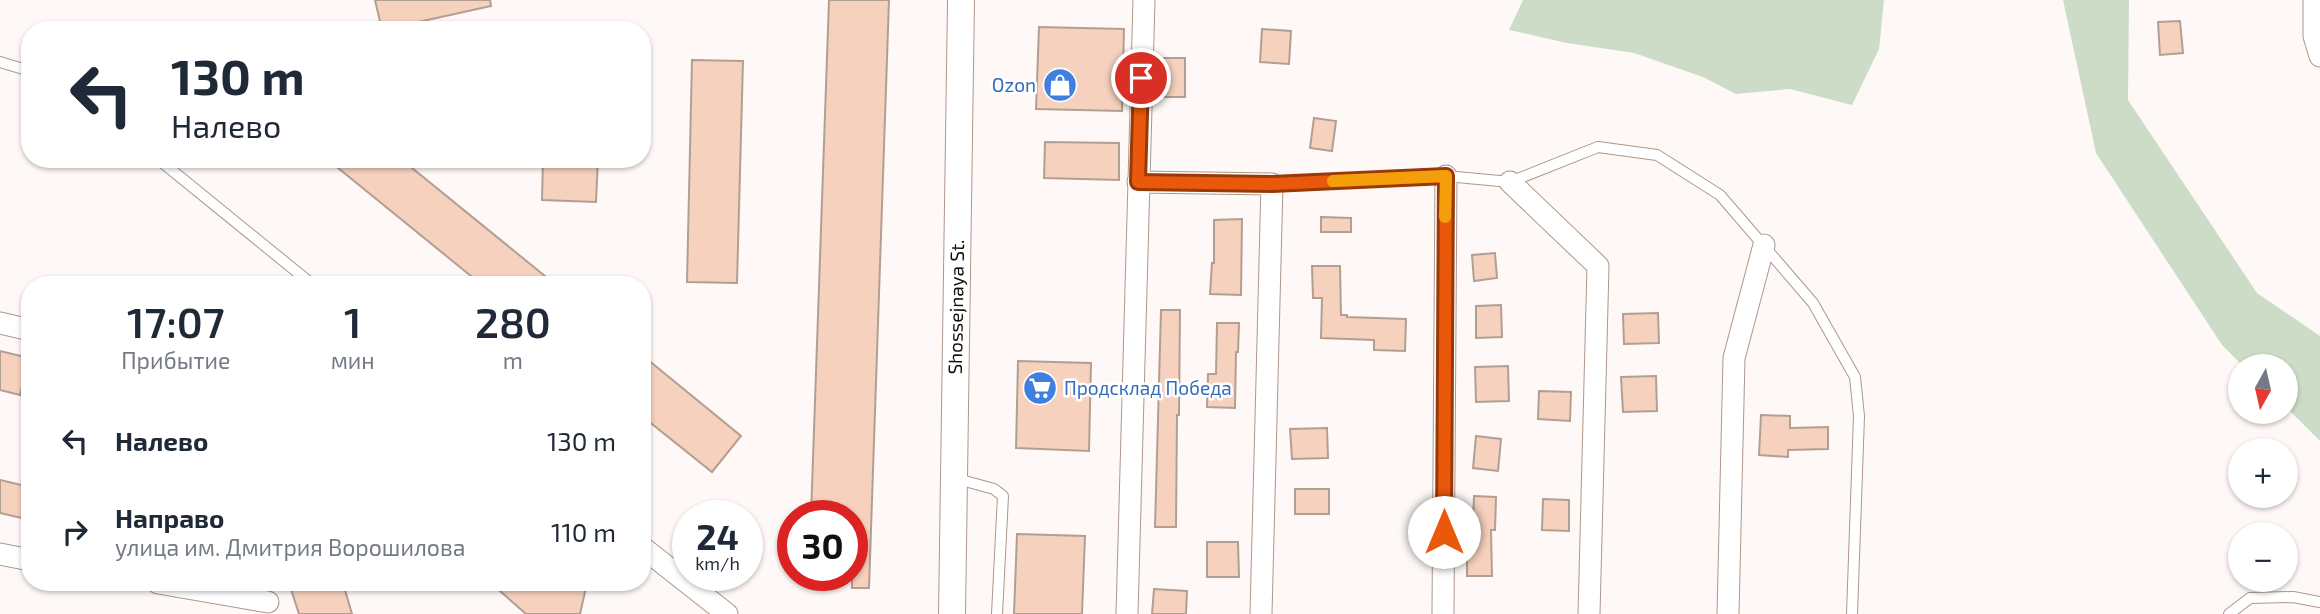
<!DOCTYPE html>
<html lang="ru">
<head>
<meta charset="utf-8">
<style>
	:root { --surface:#fff; --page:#f2f2f3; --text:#1f2937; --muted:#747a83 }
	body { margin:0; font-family:"Exo 2",sans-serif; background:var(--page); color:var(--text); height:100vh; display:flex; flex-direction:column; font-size:26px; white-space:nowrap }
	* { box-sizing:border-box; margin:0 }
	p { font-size:23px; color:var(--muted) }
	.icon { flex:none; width:38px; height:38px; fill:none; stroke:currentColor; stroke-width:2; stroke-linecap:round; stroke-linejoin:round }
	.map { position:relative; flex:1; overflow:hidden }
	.details { position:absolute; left:21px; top:276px; width:630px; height:315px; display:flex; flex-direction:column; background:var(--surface); border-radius:28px; box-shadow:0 2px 5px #0004 }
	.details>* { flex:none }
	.top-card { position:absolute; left:21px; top:21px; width:630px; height:147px; border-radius:28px; box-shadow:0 2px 5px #0004; background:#fff; color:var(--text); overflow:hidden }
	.needle { width:46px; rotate:188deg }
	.buttons { position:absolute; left:2228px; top:354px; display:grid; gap:14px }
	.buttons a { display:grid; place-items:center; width:70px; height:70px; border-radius:50%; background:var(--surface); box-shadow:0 2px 5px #0004; font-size:35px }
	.speed { position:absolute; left:672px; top:500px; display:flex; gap:14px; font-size:35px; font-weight:700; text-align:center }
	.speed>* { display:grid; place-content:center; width:91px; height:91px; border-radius:50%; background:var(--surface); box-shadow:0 2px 5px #0004; line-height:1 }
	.speed small { font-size:18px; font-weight:400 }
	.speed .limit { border:10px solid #d22; background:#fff; color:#111 }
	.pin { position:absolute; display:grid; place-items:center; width:60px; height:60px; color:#fff; margin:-30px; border:4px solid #fff; border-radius:50%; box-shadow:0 2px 7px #0007 }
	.me { position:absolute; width:77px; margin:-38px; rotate:0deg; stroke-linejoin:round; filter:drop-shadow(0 0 5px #0008) }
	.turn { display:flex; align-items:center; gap:24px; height:147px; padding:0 35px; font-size:32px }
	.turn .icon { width:91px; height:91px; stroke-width:2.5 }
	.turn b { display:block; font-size:49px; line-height:60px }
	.eta { display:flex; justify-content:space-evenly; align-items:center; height:119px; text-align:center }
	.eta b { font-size:42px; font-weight:600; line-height:49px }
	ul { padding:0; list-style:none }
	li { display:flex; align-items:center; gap:21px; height:91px; padding:0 35px }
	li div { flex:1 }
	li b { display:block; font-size:26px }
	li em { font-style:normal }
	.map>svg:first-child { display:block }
	.green { fill:#cddcc7 }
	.building { fill:#f6d1be; stroke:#b39e93; stroke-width:2 }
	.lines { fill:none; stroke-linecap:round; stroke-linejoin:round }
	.service-casing { stroke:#ac978c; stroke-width:12 }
	.minor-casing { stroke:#ac978c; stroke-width:23 }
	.tertiary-casing { stroke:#ac978c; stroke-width:28 }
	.service { stroke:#fff; stroke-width:10 }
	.minor { stroke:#fff; stroke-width:21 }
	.tertiary { stroke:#fff; stroke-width:26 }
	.route-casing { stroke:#983908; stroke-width:18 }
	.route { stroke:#ea580c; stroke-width:12 }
	.slow { stroke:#f59e0b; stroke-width:12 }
	.labels { text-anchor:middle; stroke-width:5; stroke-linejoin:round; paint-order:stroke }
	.shop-label { font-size:19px; fill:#366cbe; stroke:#fff; text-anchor:end }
	.street-label { font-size:19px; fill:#160e0a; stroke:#fff }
</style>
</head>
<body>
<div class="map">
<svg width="2320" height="614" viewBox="0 0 2320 614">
	<rect width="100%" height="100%" fill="#fef9f7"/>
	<g class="green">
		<path d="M 1523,0 L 1884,0 L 1879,49 L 1852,105 L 1790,89 L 1736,94 L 1703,77 L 1634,53 L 1567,43 L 1509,30 Z"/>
		<path d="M 2063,0 L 2129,0 L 2128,100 L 2257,293 L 2320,336 L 2320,441 L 2286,407 L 2286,366 L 2243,366 L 2222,345 L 2096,153 Z"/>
	</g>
	<g class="building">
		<path d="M 375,0 L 490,0 L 491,6 L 382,30 Z"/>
		<path d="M 829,0 L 889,0 L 869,588 L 852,588 L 852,516 L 811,516 Z"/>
		<path d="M 2180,21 L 2183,53 L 2160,55 L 2158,22 Z"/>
		<path d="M 1039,27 L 1124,29 L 1122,111 L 1036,109 Z"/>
		<path d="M 1262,29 L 1291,31 L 1289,64 L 1260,62 Z"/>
		<path d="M 1158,58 L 1185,58 L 1185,97 L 1159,97 Z"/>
		<path d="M 692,60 L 743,61 L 737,283 L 687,282 Z"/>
		<path d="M 1314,118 L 1336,121 L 1332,151 L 1310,148 Z"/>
		<path d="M 1045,142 L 1119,143 L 1119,180 L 1044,178 Z"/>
		<path d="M 327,159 L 401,159 L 556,285 L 482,285 Z"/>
		<path d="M 543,159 L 598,159 L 596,202 L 542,200 Z"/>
		<path d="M 1321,217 L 1351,218 L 1351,232 L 1321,232 Z"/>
		<path d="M 1242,219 L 1241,295 L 1210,294 L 1212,263 L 1214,263 L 1214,220 Z"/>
		<path d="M 1495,253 L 1497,278 L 1474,281 L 1472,255 Z"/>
		<path d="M 1312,266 L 1340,266 L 1341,315 L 1347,315 L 1347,317 L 1406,319 L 1405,351 L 1374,350 L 1374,340 L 1321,338 L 1322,298 L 1313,298 Z"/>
		<path d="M 1501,305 L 1502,337 L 1476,338 L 1476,306 Z"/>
		<path d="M 1161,310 L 1180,310 L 1179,415 L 1177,415 L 1176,527 L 1155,527 Z"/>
		<path d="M 1658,313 L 1659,343 L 1624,344 L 1623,314 Z"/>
		<path d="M 1217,323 L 1239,323 L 1238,352 L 1236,352 L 1235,408 L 1207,407 L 1208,374 L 1216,374 Z"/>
		<path d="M 0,351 L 29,358 L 20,395 L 0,390 Z"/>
		<path d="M 642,355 L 741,436 L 712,472 L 642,416 Z"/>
		<path d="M 1018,361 L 1091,363 L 1089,451 L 1016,448 Z"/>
		<path d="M 1508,366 L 1509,401 L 1476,402 L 1475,367 Z"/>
		<path d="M 1656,376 L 1657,411 L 1623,412 L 1621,377 Z"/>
		<path d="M 1539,391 L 1571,392 L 1570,421 L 1538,419 Z"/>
		<path d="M 1761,415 L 1790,416 L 1790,428 L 1828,427 L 1828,449 L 1788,450 L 1788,457 L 1759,455 Z"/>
		<path d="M 1327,428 L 1328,458 L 1292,459 L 1290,429 Z"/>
		<path d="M 1476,436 L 1501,439 L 1498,471 L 1473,468 Z"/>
		<path d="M 0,480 L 30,487 L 30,520 L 0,513 Z"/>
		<rect x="1295" y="489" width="34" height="25"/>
		<path d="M 1474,496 L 1496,497 L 1495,530 L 1491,530 L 1492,576 L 1467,576 L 1467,552 L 1472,552 Z"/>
		<path d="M 1543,499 L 1569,500 L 1569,531 L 1542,530 Z"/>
		<path d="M 1017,534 L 1085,536 L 1082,614 L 1014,614 Z"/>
		<path d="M 1207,542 L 1238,542 L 1239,577 L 1207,577 Z"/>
		<path d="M 289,583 L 343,583 L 352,614 L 299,614 Z"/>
		<path d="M 491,583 L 587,583 L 580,614 L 526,614 Z"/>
		<path d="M 1154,589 L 1187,591 L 1186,614 L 1152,614 Z"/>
	</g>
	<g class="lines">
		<g class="service-casing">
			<g id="service">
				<path d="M 0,62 L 30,71"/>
				<path d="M 158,159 L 313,285"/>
				<path d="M 1272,184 L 1446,176 L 1510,182 L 1598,147 L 1657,155 L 1720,195 L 1813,303 L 1855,377 L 1859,416 L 1852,614"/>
				<path d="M 954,478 L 994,489 L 1003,496 L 997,614"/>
				<path d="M 2229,614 L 2250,598 L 2293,597 L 2320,602"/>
			</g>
		</g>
		<g class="minor-casing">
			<g id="minor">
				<path d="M 2314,0 L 2314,36 L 2320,56"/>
				<path d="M 1138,182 L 1272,184 L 1261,614"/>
				<path d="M 1510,182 L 1598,266 L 1589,614"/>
				<path d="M 0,323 L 30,330"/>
				<path d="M 642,547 L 727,614"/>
				<path d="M 0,554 L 30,560"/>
				<path d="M 158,583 L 268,602"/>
				<path d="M 1127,614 L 1144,0"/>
				<path d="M 1443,614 L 1446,176"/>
				<path d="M 1728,614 L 1734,358 L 1764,245"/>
			</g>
		</g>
		<g class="tertiary-casing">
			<path id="tertiary" d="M 952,614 L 961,0"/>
		</g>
		<use href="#service" class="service"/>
		<use href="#minor" class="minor"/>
		<use href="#tertiary" class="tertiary"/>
	</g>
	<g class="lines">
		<g class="route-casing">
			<path id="route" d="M 1141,78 L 1138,182 L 1272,184 L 1446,176 L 1444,532"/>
		</g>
		<use href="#route" class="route"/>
		<path class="slow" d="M 1333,181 L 1446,176 L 1445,217"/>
	</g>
	<defs>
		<g id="shop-disc" transform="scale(1.75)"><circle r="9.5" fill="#3f7fe0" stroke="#fff"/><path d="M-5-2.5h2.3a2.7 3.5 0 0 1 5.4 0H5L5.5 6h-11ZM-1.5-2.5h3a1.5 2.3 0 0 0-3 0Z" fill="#fff"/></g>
		<g id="supermarket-disc" transform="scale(1.75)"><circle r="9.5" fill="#3f7fe0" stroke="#fff"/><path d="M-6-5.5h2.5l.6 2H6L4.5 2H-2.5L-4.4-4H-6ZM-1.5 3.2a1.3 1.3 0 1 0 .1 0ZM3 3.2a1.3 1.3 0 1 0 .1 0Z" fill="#fff"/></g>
	</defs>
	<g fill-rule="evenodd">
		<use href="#shop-disc" x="1060" y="85"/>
		<use href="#supermarket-disc" x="1040" y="388"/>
	</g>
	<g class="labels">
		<g class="shop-label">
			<text x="1036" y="92">Ozon</text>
			<text x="1064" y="395" text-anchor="start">Продсклад Победа</text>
		</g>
		<g class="street-label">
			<text transform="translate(956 307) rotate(-89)" y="7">Shossejnaya St.</text>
		</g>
	</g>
</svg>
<div class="buttons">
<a><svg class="needle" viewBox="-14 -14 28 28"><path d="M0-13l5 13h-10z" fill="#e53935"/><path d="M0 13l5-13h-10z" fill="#747a83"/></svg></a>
<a>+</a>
<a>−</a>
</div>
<div class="speed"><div>24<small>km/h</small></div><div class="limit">30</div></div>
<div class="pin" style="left:1141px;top:78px;background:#d93025"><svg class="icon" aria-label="arrive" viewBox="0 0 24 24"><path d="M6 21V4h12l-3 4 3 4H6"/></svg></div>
<svg class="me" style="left:1444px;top:532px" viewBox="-20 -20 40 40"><circle r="19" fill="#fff"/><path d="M0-13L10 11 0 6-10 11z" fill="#ea580c"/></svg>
<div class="top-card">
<div class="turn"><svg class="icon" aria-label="left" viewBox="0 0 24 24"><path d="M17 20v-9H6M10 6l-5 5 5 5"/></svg><div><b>130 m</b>Налево</div></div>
</div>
<section class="details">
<div class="eta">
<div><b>17:07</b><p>Прибытие</p></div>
<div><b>1</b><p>мин</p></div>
<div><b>280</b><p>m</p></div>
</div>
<ul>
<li><svg class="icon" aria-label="left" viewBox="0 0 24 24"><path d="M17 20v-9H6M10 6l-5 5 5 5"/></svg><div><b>Налево</b></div><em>130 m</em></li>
<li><svg class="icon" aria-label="right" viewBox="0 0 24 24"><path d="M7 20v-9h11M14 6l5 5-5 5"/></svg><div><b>Направо</b><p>улица им. Дмитрия Ворошилова</p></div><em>110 m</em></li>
</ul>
</section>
</div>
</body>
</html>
